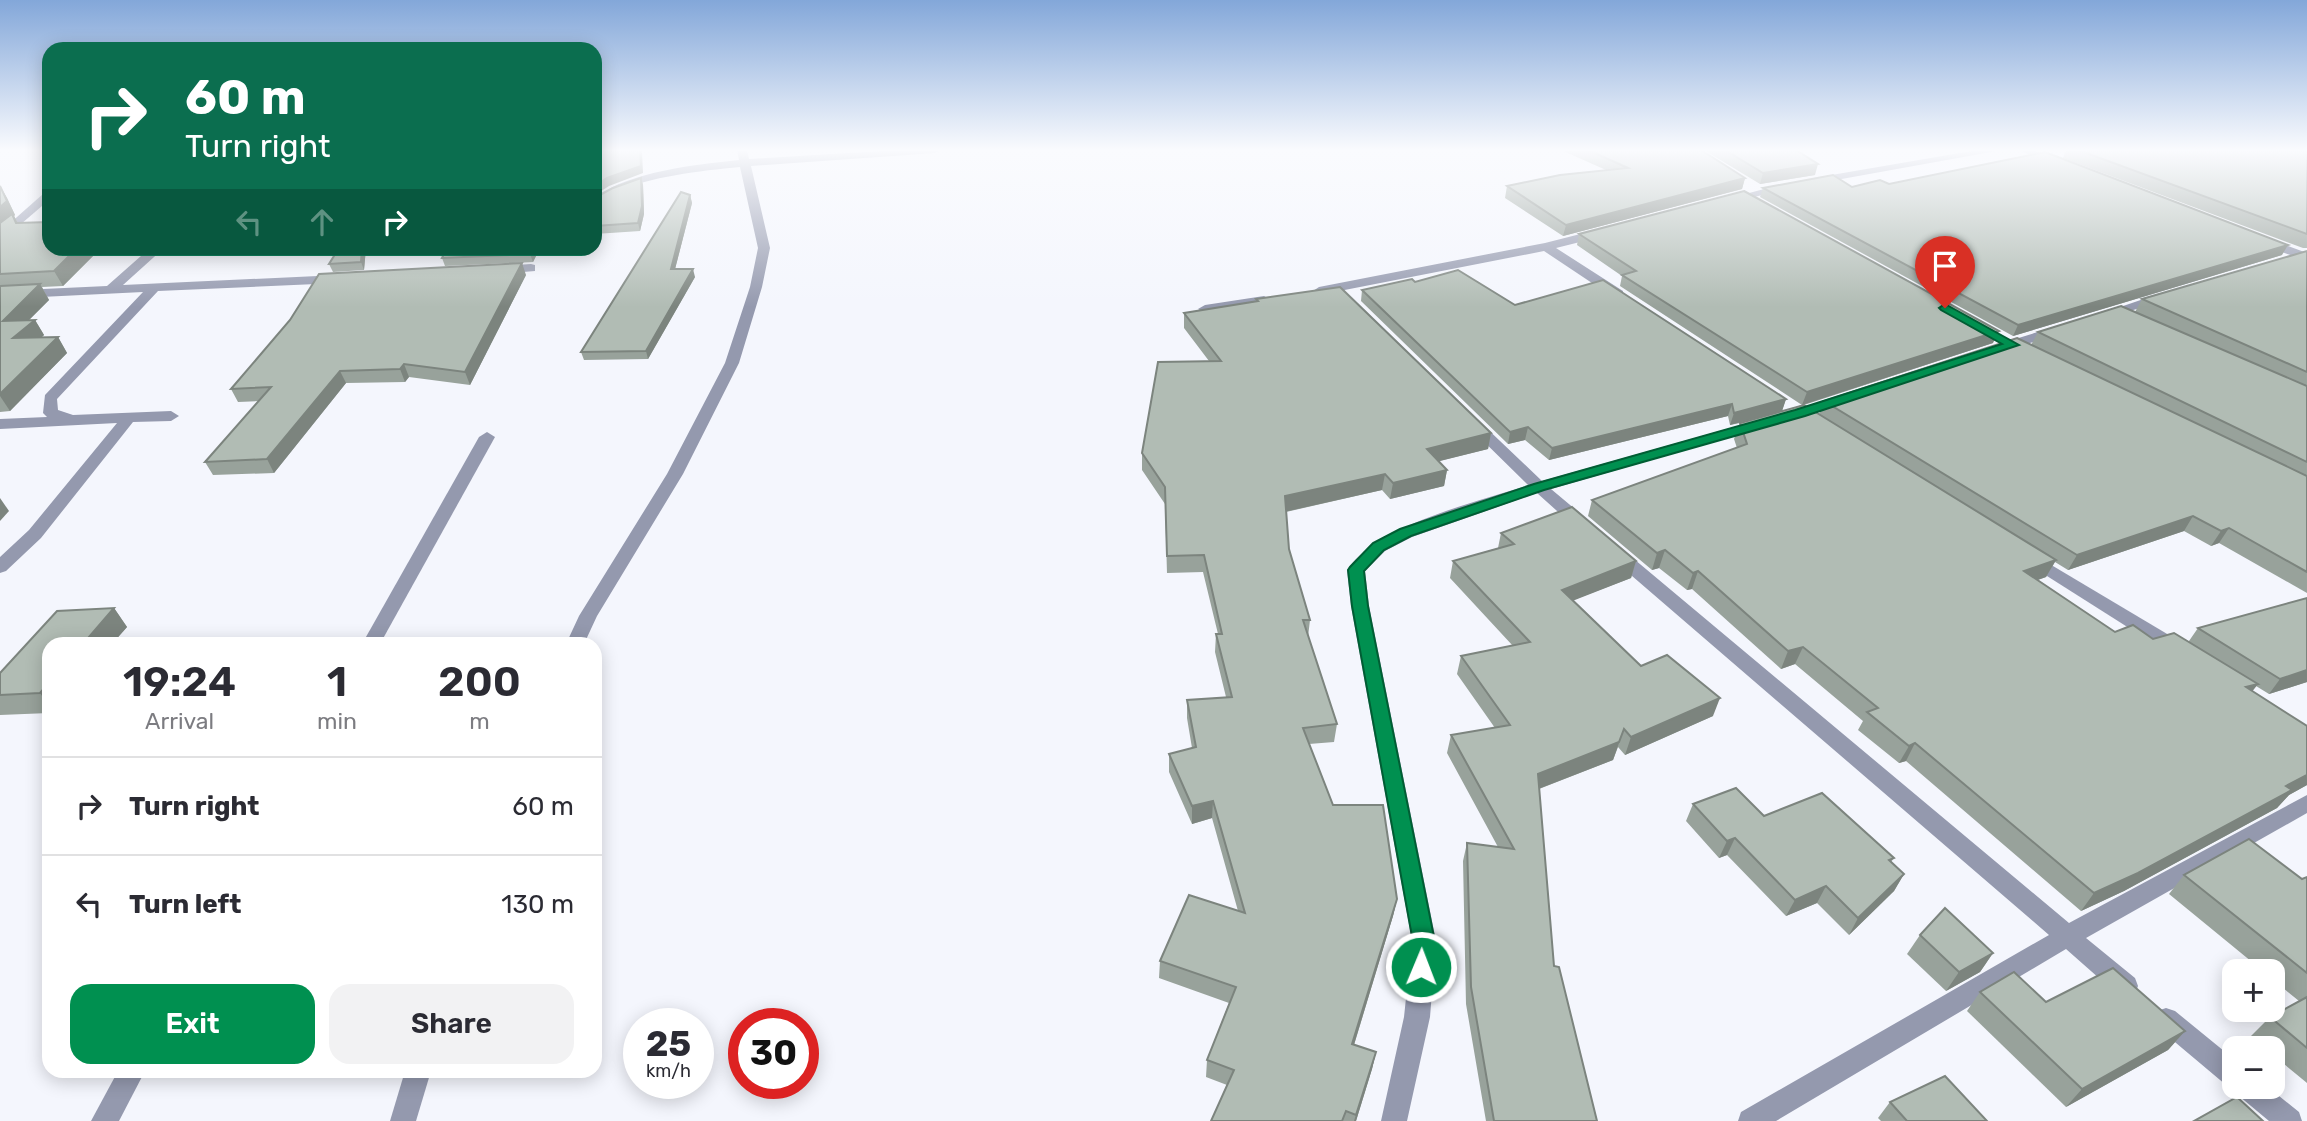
<!DOCTYPE html>
<html lang="en">
<head>
<meta charset="utf-8">
<style>
	:root { --surface:#fff; --page:#f2f2f3; --text:#2b2b33; --muted:#7c7c81; --line:#e1e1e2; --accent:#009050 }
	body { margin:0; font-family:Rubik,sans-serif; background:var(--page); color:var(--text); height:100vh; display:flex; flex-direction:column; font-size:26px; white-space:nowrap }
	* { box-sizing:border-box; margin:0 }
	p { font-size:23px; color:var(--muted) }
	.icon { flex:none; width:38px; height:38px; fill:none; stroke:currentColor; stroke-width:2; stroke-linecap:round; stroke-linejoin:round }
	.map { position:relative; flex:1; overflow:hidden }
	.details { position:absolute; left:42px; top:637px; width:560px; height:441px; display:flex; flex-direction:column; background:var(--surface); border-radius:21px; box-shadow:0 4px 18px #0003 }
	.details>* { flex:none }
	.banner { position:absolute; left:42px; top:42px; width:560px; height:214px; border-radius:21px; box-shadow:0 4px 18px #0003; background:#0b6e4f; color:#fff; overflow:hidden }
	.controls { position:absolute; left:2222px; top:959px; display:grid; gap:14px }
	.controls a { display:grid; place-items:center; width:63px; height:63px; border-radius:14px; background:var(--surface); box-shadow:0 4px 18px #0003; font-size:35px }
	.speed { position:absolute; left:623px; top:1008px; display:flex; gap:14px; font-size:35px; font-weight:700; text-align:center }
	.speed>* { display:grid; place-content:center; width:91px; height:91px; border-radius:50%; background:var(--surface); box-shadow:0 4px 18px #0003; line-height:1 }
	.speed small { font-size:18px; font-weight:400 }
	.speed .limit { border:10px solid #d22; background:#fff; color:#111 }
	.pin { position:absolute; display:grid; place-items:center; width:60px; height:60px; color:#fff; margin:-72px -30px; border-radius:50% 50% 50% 0; rotate:-45deg; box-shadow:0 0 7px #0007 }
	.pin .icon { rotate:45deg }
	.me { position:absolute; width:77px; margin:-38px; rotate:1deg; stroke-linejoin:round; filter:drop-shadow(0 0 5px #0008) }
	.turn { display:flex; align-items:center; gap:24px; height:147px; padding:0 28px; font-size:32px }
	.turn .icon { width:91px; height:91px; stroke-width:2.5 }
	.turn b { display:block; font-size:49px; line-height:60px }
	.lanes { display:flex; align-items:center; height:66px; padding:0 28px; background:#0003; justify-content:center; gap:35px; direction:ltr }
	.lanes .off { opacity:.35 }
	.eta { display:flex; justify-content:space-evenly; align-items:center; height:119px; text-align:center }
	.eta b { font-size:42px; font-weight:600; line-height:49px }
	.button { display:flex; gap:14px; margin-top:auto; padding:14px 28px }
	.button a { flex:1; height:80px; border-radius:21px; background:var(--accent); color:#fff; font-size:28px; font-weight:600; line-height:80px; text-align:center }
	.button a+a { background:var(--page); color:var(--text) }
	ul { padding:0; list-style:none }
	li { display:flex; align-items:center; gap:21px; height:98px; padding:0 28px; border-top:2px solid var(--line) }
	li div { flex:1 }
	li b { display:block; font-size:26px }
	li em { font-style:normal }
	.map>svg:first-child { display:block }
	.lines { fill:none; stroke-linecap:round; stroke-linejoin:round }
	.minor { fill:#9499ae; fill-rule:evenodd }
	.wall { fill:#98a29b }
	.shaded-wall { fill:#7c847e }
	.building { fill:#b1bcb4; stroke:#7c847e; stroke-width:2 }
	.route { fill:#009050; stroke:#005e34; stroke-width:2 }
</style>
</head>
<body>
<div class="map">
<svg width="2307" height="1121" viewBox="0 0 2307 1121">
	<rect width="100%" height="100%" fill="#f4f6fd"/>
	<g class="lines">
		<g class="minor">
			<path d="M 737,150 L 747,150 L 749,159 L 897,150 L 940,150 L 935,153 L 751,166 L 770,248 L 762,287 L 739,363 L 683,474 L 597,616 L 584,644 L 566,644 L 579,616 L 667,474 L 725,363 L 750,287 L 758,248 L 740,167 C 699,171 651,176 614,193 C 607,197 603,202 595,204 L 595,197 C 633,171 693,165 739,160 Z"/>
			<path d="M 1977,150 L 2002,150 L 1814,184 L 1808,181 L 1814,178 Z"/>
			<path d="M 2019,150 L 2034,150 L 2060,162 L 2051,164 Z"/>
			<path d="M 1783,184 L 1787,185 L 1787,189 L 1729,203 L 1723,200 Z"/>
			<path d="M 49,193 L 49,200 L 0,242 L 0,232 L 43,194 Z"/>
			<path d="M 1600,229 L 1604,230 L 1604,236 L 1556,248 L 1623,291 L 1623,297 L 1613,297 L 1544,251 L 1319,295 L 1313,291 L 1319,287 L 1545,243 Z"/>
			<path d="M 2264,237 L 2307,253 L 2307,261 L 2260,244 L 2260,238 Z"/>
			<path d="M 150,248 L 164,248 L 123,285 L 339,275 L 345,279 L 339,283 L 158,291 L 57,399 L 58,410 L 73,415 L 171,411 L 179,416 L 171,421 L 133,422 L 41,538 L 6,571 L 0,573 L 0,557 L 29,530 L 117,423 L 0,429 L 0,419 L 47,417 L 43,413 L 45,395 L 143,292 L 0,299 L 0,291 L 107,286 Z"/>
			<path d="M 531,264 L 535,265 L 535,271 L 500,274 L 494,270 L 500,266 Z"/>
			<path d="M 2161,293 L 2168,297 L 2166,300 L 2104,319 L 2097,315 Z"/>
			<path d="M 1264,296 L 1271,300 L 1269,303 L 1205,313 L 1198,309 L 1205,305 Z"/>
			<path d="M 2057,326 L 2064,330 L 2062,333 L 2001,352 L 1994,348 L 1996,345 Z"/>
			<path d="M 1844,395 L 1849,396 L 1851,399 L 1849,402 L 1791,421 L 1783,416 L 1786,413 Z"/>
			<path d="M 1474,419 L 1479,421 L 1542,481 L 1755,421 L 1760,419 L 1768,424 L 1765,427 L 1551,489 L 1588,520 L 1590,524 L 1588,528 L 1576,528 L 1537,493 L 1412,537 L 1385,551 L 1365,571 L 1369,606 L 1436,941 L 1430,1017 L 1407,1121 L 1381,1121 L 1404,1017 L 1412,941 L 1351,606 L 1347,570 C 1379,524 1475,503 1528,485 L 1469,427 L 1466,424 Z"/>
			<path d="M 487,432 L 495,437 L 380,644 L 362,644 L 479,437 Z"/>
			<path d="M 1616,548 L 1622,549 L 2069,923 L 2307,795 L 2307,813 L 2086,938 L 2135,978 L 2138,986 L 2135,994 L 2126,997 L 2117,994 L 2066,949 L 1776,1121 L 1738,1121 L 1741,1112 L 2049,935 L 1610,557 L 1607,553 Z"/>
			<path d="M 2031,553 L 2184,644 L 2186,649 L 2184,654 L 2170,654 L 2025,562 L 2022,558 Z"/>
			<path d="M 2166,1008 L 2175,1011 L 2235,1060 L 2235,1087 L 2268,1087 L 2299,1112 L 2302,1121 L 2269,1121 L 2239,1096 L 2235,1088 L 2226,1085 L 2157,1027 L 2153,1019 L 2157,1011 Z"/>
			<path d="M 118,1071 L 145,1071 L 119,1121 L 91,1121 Z"/>
			<path d="M 405,1071 L 431,1071 L 416,1121 L 390,1121 Z"/>
		</g>
	</g>
	<g class="wall">
		<path d="M 1561,150 L 1701,150 L 1745,178 L 1742,189 L 1563,236 L 1505,198 L 1507,186 L 1606,170 Z"/>
		<path d="M 1704,150 L 1796,150 L 1815,175 L 1760,184 Z"/>
		<path d="M 2066,150 L 2307,150 L 2307,248 L 2303,248 L 2063,158 Z"/>
		<path d="M 641,178 L 643,185 L 644,214 L 640,231 L 595,234 L 595,198 Z"/>
		<path d="M 1889,184 L 2282,255 L 2013,336 L 1760,197 L 1763,188 L 1852,187 Z"/>
		<path d="M 0,186 L 7,198 L 15,215 L 14,216 L 18,223 L 49,248 L 92,248 L 95,254 L 63,286 L 42,287 L 49,300 L 29,320 L 35,320 L 44,335 L 42,337 L 58,337 L 67,353 L 10,411 L 0,412 Z"/>
		<path d="M 690,195 L 692,203 L 675,269 L 695,277 L 648,359 L 584,360 L 581,352 Z"/>
		<path d="M 1579,234 L 1993,343 L 1804,405 L 1819,414 L 1824,401 L 2031,345 L 2038,332 L 2135,312 L 2142,299 L 2307,251 L 2307,593 L 2219,543 L 2211,546 L 2184,531 L 2068,570 L 2055,562 L 2046,577 L 2038,580 L 2115,632 L 2153,639 L 2189,641 L 2198,628 L 2307,682 L 2269,694 L 2256,686 L 2252,691 L 2307,726 L 2307,785 L 2289,795 L 2277,808 L 2124,891 L 2081,911 L 1906,761 L 1899,763 L 1858,730 L 1863,721 L 1795,664 L 1781,669 L 1692,589 L 1687,590 L 1659,568 L 1652,570 L 1588,516 L 1592,500 L 1737,448 L 1734,439 L 1740,423 L 1730,425 L 1728,416 L 1549,460 L 1525,440 L 1508,444 L 1361,301 L 1362,290 L 1415,282 L 1515,305 L 1786,399 L 1782,411 L 1802,405 L 1620,286 L 1622,276 L 1577,245 Z"/>
		<path d="M 339,248 L 366,248 L 364,270 L 333,272 L 329,264 Z"/>
		<path d="M 447,248 L 540,248 L 533,262 L 445,266 L 442,258 Z"/>
		<path d="M 526,275 L 470,385 L 409,377 L 405,382 L 346,383 L 274,473 L 213,475 L 205,462 L 259,401 L 238,402 L 231,389 Z"/>
		<path d="M 1256,299 L 1491,433 L 1488,449 L 1439,461 L 1447,470 L 1444,486 L 1390,499 L 1382,490 L 1286,512 L 1289,549 L 1310,620 L 1308,637 L 1337,724 L 1334,742 L 1309,744 L 1333,805 L 1397,899 L 1393,916 L 1354,1045 L 1376,1052 L 1372,1069 L 1356,1121 L 1211,1121 L 1227,1085 L 1206,1077 L 1207,1060 L 1229,1003 L 1159,978 L 1160,961 L 1238,911 L 1212,818 L 1192,824 L 1169,772 L 1169,754 L 1192,748 L 1187,718 L 1187,700 L 1226,697 L 1215,652 L 1216,634 L 1218,634 L 1203,572 L 1167,573 L 1165,504 L 1142,470 L 1142,453 L 1209,361 L 1184,328 L 1184,313 L 1256,301 Z"/>
		<path d="M 1501,533 L 1636,561 L 1631,578 L 1573,600 L 1641,666 L 1713,716 L 1625,755 L 1618,747 L 1613,760 L 1539,789 L 1554,966 L 1597,1121 L 1486,1121 L 1466,1004 L 1463,861 L 1467,843 L 1498,847 L 1447,753 L 1451,735 L 1495,728 L 1457,674 L 1461,656 L 1513,646 L 1450,578 L 1453,561 L 1498,548 Z"/>
		<path d="M 114,608 L 127,627 L 112,644 L 49,644 L 49,713 L 0,715 L 0,673 L 57,611 Z"/>
		<path d="M 1693,804 L 1764,816 L 1894,858 L 1891,862 L 1904,874 L 1894,891 L 1849,935 L 1817,903 L 1786,916 L 1727,855 L 1719,858 L 1686,821 Z"/>
		<path d="M 2184,875 L 2302,879 L 2307,877 L 2307,1083 L 2273,1055 L 2273,1048 L 2266,1048 L 2251,1036 L 2270,1017 L 2299,1001 L 2273,980 L 2273,971 L 2263,971 L 2169,894 Z"/>
		<path d="M 1920,935 L 1993,953 L 1980,972 L 1946,991 L 1907,954 Z"/>
		<path d="M 1980,992 L 2046,1002 L 2185,1031 L 2168,1050 L 2066,1107 L 1967,1011 Z"/>
		<path d="M 1890,1102 L 1987,1121 L 1881,1121 L 1878,1118 Z"/>
	</g>
	<g class="shaded-wall">
		<path d="M 640,150 L 642,150 L 642,152 L 643,173 L 609,186 L 595,195 L 595,186 Z"/>
		<path d="M 1818,164 L 1815,175 L 1760,184 L 1763,173 Z"/>
		<path d="M 641,178 L 643,185 L 644,214 L 640,231 L 638,223 Z"/>
		<path d="M 1745,178 L 1742,189 L 1563,236 L 1566,225 Z"/>
		<path d="M 0,186 L 7,198 L 15,215 L 14,216 L 20,228 L 0,228 Z"/>
		<path d="M 690,195 L 692,203 L 673,277 L 671,269 Z"/>
		<path d="M 2288,245 L 2282,255 L 2013,336 L 2018,325 Z"/>
		<path d="M 77,248 L 92,248 L 95,254 L 63,286 L 54,271 Z"/>
		<path d="M 362,248 L 366,248 L 364,270 L 361,262 Z"/>
		<path d="M 533,248 L 540,248 L 533,262 L 530,254 Z"/>
		<path d="M 522,263 L 526,275 L 470,385 L 465,372 Z"/>
		<path d="M 693,269 L 695,277 L 648,359 L 646,351 Z"/>
		<path d="M 40,284 L 49,300 L 12,337 L 3,321 Z"/>
		<path d="M 35,320 L 44,335 L 23,353 L 13,338 Z"/>
		<path d="M 1999,331 L 1993,343 L 1802,405 L 1807,392 Z"/>
		<path d="M 58,337 L 67,353 L 10,411 L 0,396 L 0,394 Z"/>
		<path d="M 404,364 L 409,377 L 405,382 L 400,369 Z"/>
		<path d="M 340,371 L 346,383 L 274,473 L 267,459 Z"/>
		<path d="M 1786,399 L 1782,411 L 1730,425 L 1734,413 Z"/>
		<path d="M 1732,404 L 1728,416 L 1549,460 L 1552,448 Z"/>
		<path d="M 1528,427 L 1525,440 L 1508,444 L 1510,432 Z"/>
		<path d="M 1491,433 L 1488,449 L 1424,465 L 1427,449 Z"/>
		<path d="M 1447,470 L 1444,486 L 1390,499 L 1393,483 Z"/>
		<path d="M 1385,474 L 1382,490 L 1284,512 L 1285,496 Z"/>
		<path d="M 0,498 L 9,511 L 0,521 Z"/>
		<path d="M 2193,516 L 2184,531 L 2068,570 L 2077,555 Z"/>
		<path d="M 2229,528 L 2219,543 L 2211,546 L 2221,531 Z"/>
		<path d="M 1665,550 L 1659,568 L 1652,570 L 1657,553 Z"/>
		<path d="M 2056,560 L 2046,577 L 2014,588 L 2024,571 Z"/>
		<path d="M 1636,561 L 1631,578 L 1557,607 L 1562,590 Z"/>
		<path d="M 1698,571 L 1692,589 L 1687,590 L 1693,573 Z"/>
		<path d="M 114,608 L 127,627 L 112,644 L 83,644 Z"/>
		<path d="M 1803,647 L 1795,664 L 1781,669 L 1788,651 Z"/>
		<path d="M 2307,670 L 2307,682 L 2269,694 L 2280,679 Z"/>
		<path d="M 49,683 L 49,706 L 40,693 Z"/>
		<path d="M 2258,684 L 2244,702 L 2246,687 Z"/>
		<path d="M 1720,698 L 1713,716 L 1625,755 L 1631,737 Z"/>
		<path d="M 1624,729 L 1613,760 L 1533,791 L 1538,774 Z"/>
		<path d="M 1915,743 L 1906,761 L 1899,763 L 1909,746 Z"/>
		<path d="M 2307,775 L 2307,785 L 2289,795 L 2277,808 L 2124,891 L 2081,911 L 2094,893 L 2286,786 Z"/>
		<path d="M 1213,801 L 1212,818 L 1192,824 L 1192,806 Z"/>
		<path d="M 1735,838 L 1727,855 L 1719,858 L 1727,841 Z"/>
		<path d="M 1904,874 L 1894,891 L 1849,935 L 1858,918 Z"/>
		<path d="M 1826,886 L 1817,903 L 1786,916 L 1795,900 Z"/>
		<path d="M 1397,899 L 1393,916 L 1349,1061 L 1352,1044 Z"/>
		<path d="M 1993,953 L 1980,972 L 1946,991 L 1959,972 Z"/>
		<path d="M 2185,1031 L 2168,1050 L 2066,1107 L 2082,1089 Z"/>
		<path d="M 1376,1052 L 1372,1069 L 1356,1121 L 1354,1121 Z"/>
	</g>
	<g class="building">
		<path d="M 595,150 L 640,150 L 641,166 L 607,178 L 595,186 Z"/>
		<path d="M 1588,150 L 1701,150 L 1745,178 L 1566,225 L 1507,186 L 1560,175 L 1628,168 Z"/>
		<path d="M 1725,150 L 1796,150 L 1818,164 L 1763,173 Z"/>
		<path d="M 2078,150 L 2307,150 L 2307,234 Z"/>
		<path d="M 2045,152 L 2288,245 L 2018,325 L 1763,188 L 1833,175 L 1852,187 L 1880,180 L 1889,184 Z"/>
		<path d="M 641,178 L 642,206 L 638,223 L 595,226 L 595,198 L 613,188 Z"/>
		<path d="M 0,186 L 7,201 L 0,207 Z"/>
		<path d="M 1744,191 L 1999,331 L 1807,392 L 1622,275 L 1636,271 L 1579,234 Z"/>
		<path d="M 681,192 L 690,195 L 671,269 L 693,269 L 646,351 L 581,352 Z"/>
		<path d="M 12,214 L 16,223 L 49,222 L 49,248 L 77,248 L 54,271 L 0,274 L 0,223 Z"/>
		<path d="M 339,248 L 362,248 L 361,262 L 329,264 Z"/>
		<path d="M 447,248 L 533,248 L 530,254 L 442,258 Z"/>
		<path d="M 2307,251 L 2307,372 L 2142,299 Z"/>
		<path d="M 522,263 L 465,372 L 404,364 L 400,369 L 340,371 L 267,459 L 205,462 L 271,387 L 231,389 L 290,320 L 319,274 Z"/>
		<path d="M 1458,270 L 1515,305 L 1603,280 L 1786,399 L 1734,413 L 1732,404 L 1552,448 L 1528,427 L 1510,432 L 1362,290 L 1412,279 L 1415,282 Z"/>
		<path d="M 40,284 L 3,321 L 35,320 L 13,338 L 58,337 L 0,394 L 0,286 Z"/>
		<path d="M 1340,287 L 1491,433 L 1427,449 L 1447,470 L 1393,483 L 1385,474 L 1285,496 L 1289,549 L 1310,620 L 1303,620 L 1337,724 L 1303,728 L 1333,805 L 1383,805 L 1397,899 L 1352,1044 L 1376,1052 L 1356,1115 L 1346,1111 L 1342,1121 L 1211,1121 L 1234,1070 L 1207,1060 L 1236,987 L 1160,961 L 1189,895 L 1245,913 L 1213,801 L 1192,806 L 1169,754 L 1196,747 L 1187,700 L 1232,697 L 1216,634 L 1222,634 L 1204,555 L 1167,556 L 1165,487 L 1142,453 L 1158,362 L 1221,361 L 1184,313 L 1258,301 L 1256,299 Z"/>
		<path d="M 2121,306 L 2307,386 L 2307,462 L 2038,332 Z"/>
		<path d="M 2017,338 L 2307,476 L 2307,572 L 2229,528 L 2221,531 L 2193,516 L 2077,555 L 1824,401 Z"/>
		<path d="M 1804,405 L 2056,560 L 2024,571 L 2115,632 L 2133,625 L 2153,639 L 2174,633 L 2258,684 L 2246,687 L 2307,726 L 2307,775 L 2286,786 L 2292,790 L 2138,873 L 2094,893 L 1915,743 L 1909,746 L 1867,712 L 1878,708 L 1803,647 L 1788,651 L 1698,571 L 1693,573 L 1665,550 L 1657,553 L 1592,500 L 1747,444 L 1740,423 Z"/>
		<path d="M 1572,507 L 1636,561 L 1562,590 L 1641,666 L 1667,655 L 1720,698 L 1631,737 L 1624,729 L 1619,742 L 1538,774 L 1554,966 L 1559,967 L 1597,1121 L 1494,1121 L 1471,987 L 1467,843 L 1514,849 L 1451,735 L 1510,725 L 1461,656 L 1530,642 L 1453,561 L 1514,544 L 1501,533 Z"/>
		<path d="M 2307,598 L 2307,670 L 2280,679 L 2198,628 Z"/>
		<path d="M 114,608 L 83,644 L 49,644 L 49,683 L 40,693 L 0,695 L 0,673 L 57,611 Z"/>
		<path d="M 1736,788 L 1764,816 L 1822,793 L 1894,858 L 1889,860 L 1904,874 L 1858,918 L 1826,886 L 1795,900 L 1735,838 L 1727,841 L 1693,804 Z"/>
		<path d="M 2249,839 L 2302,879 L 2307,877 L 2307,973 L 2184,875 Z"/>
		<path d="M 1945,908 L 1993,953 L 1959,972 L 1920,935 Z"/>
		<path d="M 2113,968 L 2185,1031 L 2082,1089 L 1980,992 L 2014,972 L 2046,1002 Z"/>
		<path d="M 2307,997 L 2307,1048 L 2270,1017 Z"/>
		<path d="M 1945,1076 L 1987,1121 L 1907,1121 L 1890,1102 Z"/>
		<path d="M 2237,1097 L 2263,1121 L 2194,1121 Z"/>
	</g>
	<linearGradient id="sky" x2="0" y2="1"><stop stop-color="#83a7d9"/><stop offset="0.49" stop-color="#fafbfe"/><stop offset="1" stop-color="#fafbfe" stop-opacity="0"/></linearGradient>
	<rect width="2307" height="307" fill="url(#sky)"/>
	<path class="route" d="M 1945,304 L 2019,345 L 1805,416 L 1544,490 L 1411,536 L 1384,550 L 1364,571 L 1368,606 L 1435,942 L 1429,974 L 1421,976 L 1414,974 L 1410,967 L 1413,942 L 1352,606 L 1348,570 L 1350,567 L 1373,543 L 1400,529 L 1534,484 L 1795,410 L 2002,344 L 1941,310 L 1939,308 Z"/>
</svg>
<div class="controls">
<a>+</a>
<a>−</a>
</div>
<div class="speed"><div>25<small>km/h</small></div><div class="limit">30</div></div>
<div class="pin" style="left:1945px;top:308px;background:#d93025"><svg class="icon" aria-label="arrive" viewBox="0 0 24 24"><path d="M6 21V4h12l-3 4 3 4H6"/></svg></div>
<svg class="me" style="left:1421px;top:967px" viewBox="-20 -20 40 40"><circle r="17" fill="#009050" stroke="#fff" stroke-width="3"/><path d="M0-11L8 9 0 5-8 9z" fill="#fff"/></svg>
<div class="banner">
<div class="turn"><svg class="icon" aria-label="right" viewBox="0 0 24 24"><path d="M7 20v-9h11M14 6l5 5-5 5"/></svg><div><b>60 m</b>Turn right</div></div>
<div class="lanes"><svg class="icon off" aria-label="left" viewBox="0 0 24 24"><path d="M17 20v-9H6M10 6l-5 5 5 5"/></svg><svg class="icon off" aria-label="ahead" viewBox="0 0 24 24"><path d="M12 20V5M6 11l6-6 6 6"/></svg><svg class="icon" aria-label="right" viewBox="0 0 24 24"><path d="M7 20v-9h11M14 6l5 5-5 5"/></svg></div>
</div>
<section class="details">
<div class="eta">
<div><b>19:24</b><p>Arrival</p></div>
<div><b>1</b><p>min</p></div>
<div><b>200</b><p>m</p></div>
</div>
<ul>
<li><svg class="icon" aria-label="right" viewBox="0 0 24 24"><path d="M7 20v-9h11M14 6l5 5-5 5"/></svg><div><b>Turn right</b></div><em>60 m</em></li>
<li><svg class="icon" aria-label="left" viewBox="0 0 24 24"><path d="M17 20v-9H6M10 6l-5 5 5 5"/></svg><div><b>Turn left</b></div><em>130 m</em></li>
</ul>
<div class="button"><a>Exit</a><a>Share</a></div>
</section>
</div>
</body>
</html>
